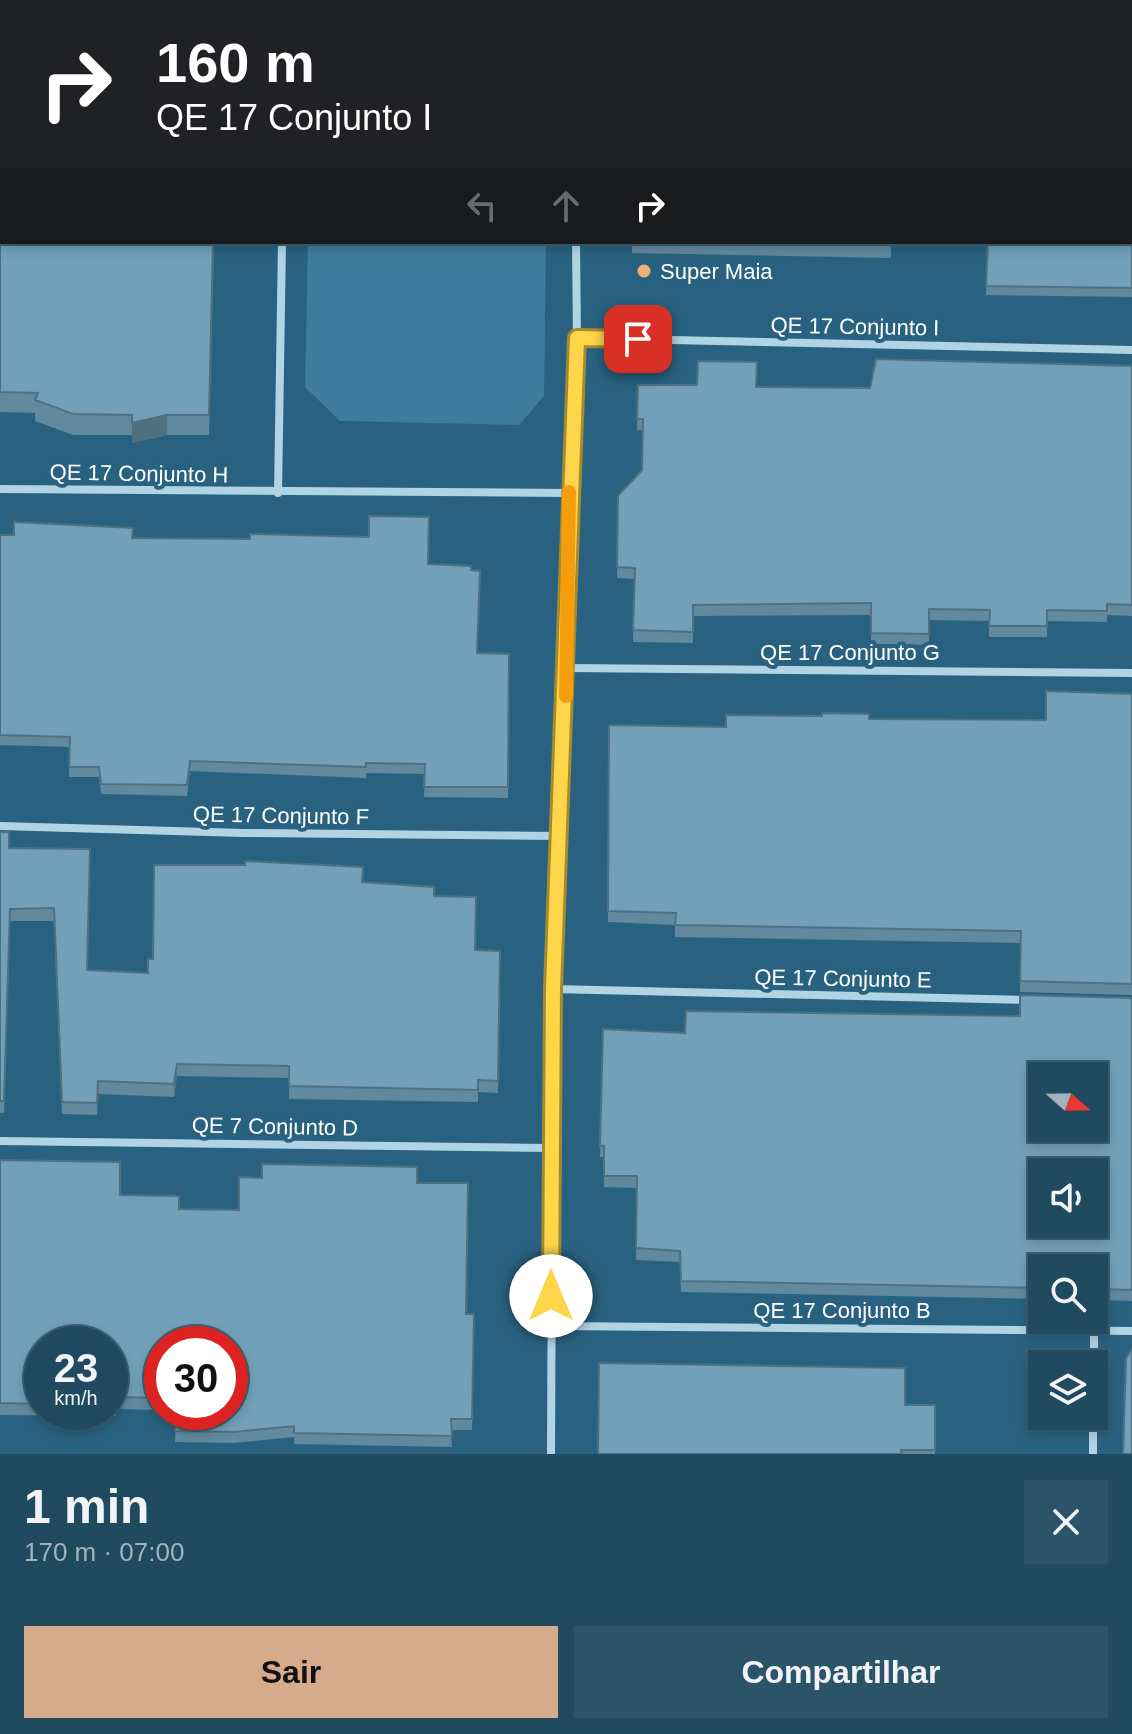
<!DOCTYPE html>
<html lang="pt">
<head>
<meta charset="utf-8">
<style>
	:root { --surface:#1f4a60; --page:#2c5469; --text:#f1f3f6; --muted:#a1b3bd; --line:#3c6275; --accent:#d6ab8b }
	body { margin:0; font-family:Helvetica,sans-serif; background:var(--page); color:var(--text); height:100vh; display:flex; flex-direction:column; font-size:30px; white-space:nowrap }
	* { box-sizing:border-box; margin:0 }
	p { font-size:26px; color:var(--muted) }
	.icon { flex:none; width:44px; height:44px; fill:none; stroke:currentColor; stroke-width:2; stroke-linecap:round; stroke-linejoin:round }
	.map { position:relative; height:1454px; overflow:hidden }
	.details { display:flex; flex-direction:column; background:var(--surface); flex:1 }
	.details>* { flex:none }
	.top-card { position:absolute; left:0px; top:0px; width:1132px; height:244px; box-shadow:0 4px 12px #0003,0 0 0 2px var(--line); background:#202124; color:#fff; overflow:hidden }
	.needle { width:52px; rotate:110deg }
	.controls { position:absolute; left:1028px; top:1062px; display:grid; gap:16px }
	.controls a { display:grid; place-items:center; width:80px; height:80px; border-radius:0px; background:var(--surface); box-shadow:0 4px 12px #0003,0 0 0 2px var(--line); font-size:40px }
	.speed { position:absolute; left:24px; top:1326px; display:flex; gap:16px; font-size:40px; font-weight:700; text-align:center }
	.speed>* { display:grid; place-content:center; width:104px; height:104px; border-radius:50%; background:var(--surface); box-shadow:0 4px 12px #0003,0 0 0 2px var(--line); line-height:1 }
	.speed small { font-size:20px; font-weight:400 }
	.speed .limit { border:12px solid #d22; background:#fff; color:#111 }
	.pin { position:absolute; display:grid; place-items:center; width:68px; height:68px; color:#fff; margin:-34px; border-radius:16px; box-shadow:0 4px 12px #0006 }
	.me { position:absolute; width:88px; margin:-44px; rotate:0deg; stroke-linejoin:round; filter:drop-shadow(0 0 6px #0008) }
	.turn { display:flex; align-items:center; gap:28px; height:168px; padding:0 24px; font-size:36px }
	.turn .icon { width:104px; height:104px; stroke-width:2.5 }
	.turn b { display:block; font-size:56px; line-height:68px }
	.lanes { display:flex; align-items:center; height:76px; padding:0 24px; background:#0003; justify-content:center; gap:40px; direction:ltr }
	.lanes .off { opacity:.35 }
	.round { display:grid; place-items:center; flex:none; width:84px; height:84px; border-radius:0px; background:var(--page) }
	.summary { display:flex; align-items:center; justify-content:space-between; height:136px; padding:0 24px }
	h1 { font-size:48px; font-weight:600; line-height:60px }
	.cta { display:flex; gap:16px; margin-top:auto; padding:16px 24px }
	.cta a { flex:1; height:92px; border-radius:0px; background:var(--accent); color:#111; font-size:32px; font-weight:600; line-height:92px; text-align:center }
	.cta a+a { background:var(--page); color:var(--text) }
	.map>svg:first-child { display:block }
	.green { fill:#3e7d9d }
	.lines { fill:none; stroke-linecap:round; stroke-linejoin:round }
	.minor { stroke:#b1d4e5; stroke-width:8 }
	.wall { fill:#618a9e; fill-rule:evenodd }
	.shaded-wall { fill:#4f7081 }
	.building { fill:#71a0b8; stroke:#4f7081; stroke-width:2; fill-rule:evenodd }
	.route-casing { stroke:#a68a30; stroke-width:20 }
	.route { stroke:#ffd54a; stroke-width:14 }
	.slow { stroke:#f59e0b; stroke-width:14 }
	.poi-dot { fill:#ecb279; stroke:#296280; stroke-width:3 }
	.labels { text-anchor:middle; stroke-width:8; stroke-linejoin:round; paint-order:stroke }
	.poi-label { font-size:22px; fill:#fff; stroke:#296280; text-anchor:start }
	.street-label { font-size:22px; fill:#fff; stroke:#296280 }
</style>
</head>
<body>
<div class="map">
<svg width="1132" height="1454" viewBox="0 0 1132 1454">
	<rect width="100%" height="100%" fill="#296280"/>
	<path class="green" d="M 308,242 L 546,242 L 544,396 L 519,425 L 340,421 L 305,387 Z"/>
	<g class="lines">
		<g class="minor">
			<path d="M 286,0 L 286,2"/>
			<path d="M 1130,35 L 1132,35"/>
			<path d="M 0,173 L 2,173"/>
			<path d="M 577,338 L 1132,350"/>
			<path d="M 0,489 L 569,493"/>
			<path d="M 278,493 L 282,242"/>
			<path d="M 567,668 L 1132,673"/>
			<path d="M 0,826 L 243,833 L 561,836"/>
			<path d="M 553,989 L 1028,1000"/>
			<path d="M 0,1141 L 550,1148"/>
			<path d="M 551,1326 L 1132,1331"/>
			<path d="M 1094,1364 L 1094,1330"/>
			<path d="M 551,1454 L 553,989 L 577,338 L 576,242"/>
			<path d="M 1093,1454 L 1093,1416"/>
		</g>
	</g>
	<g class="wall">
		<path d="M 0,0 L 223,0 L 223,2 L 2,2 L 2,114 L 0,114 Z"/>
		<path d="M 1132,77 L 1132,297 L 986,295 L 988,242 Z"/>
		<path d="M 0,208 L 214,242 L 209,435 L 167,435 L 132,443 L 132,435 L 73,435 L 35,421 L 35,413 L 0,412 Z"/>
		<path d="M 632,242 L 891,242 L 891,258 L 632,253 Z"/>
		<path d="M 1132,366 L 1132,616 L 1107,615 L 1107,622 L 1047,621 L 1047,637 L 989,637 L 989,621 L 929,620 L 929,645 L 871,644 L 871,615 L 693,616 L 693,643 L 633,642 L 634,579 L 617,578 L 618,496 L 642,470 L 643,430 L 637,430 L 638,385 L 870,388 Z"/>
		<path d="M 0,535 L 132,538 L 428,564 L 478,653 L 509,654 L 508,798 L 424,797 L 425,774 L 366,773 L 366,778 L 190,771 L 187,796 L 101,794 L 99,777 L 69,777 L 70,747 L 0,745 Z"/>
		<path d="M 1132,694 L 1132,995 L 1020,992 L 1021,943 L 675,937 L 675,925 L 608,922 L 609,725 L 726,727 L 869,719 L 1046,720 Z"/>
		<path d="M 0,832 L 9,848 L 90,849 L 87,970 L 148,973 L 153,959 L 363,882 L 434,896 L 476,950 L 500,951 L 498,1093 L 478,1092 L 478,1102 L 289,1099 L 289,1078 L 177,1076 L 174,1097 L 98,1094 L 97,1115 L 62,1114 L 54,921 L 10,921 L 4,1113 L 0,1113 Z"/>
		<path d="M 1132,998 L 1132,1301 L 1094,1300 L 1094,1268 L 1042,1268 L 1042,1299 L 681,1292 L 680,1262 L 636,1260 L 637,1188 L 604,1187 L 604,1157 L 600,1157 L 603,1029 L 685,1033 L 1020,1016 Z"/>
		<path d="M 0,1160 L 120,1195 L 179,1209 L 239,1210 L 417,1183 L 466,1314 L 474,1314 L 472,1430 L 451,1430 L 452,1447 L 294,1444 L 294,1437 L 234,1443 L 175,1442 L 176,1412 L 230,1412 L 162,1344 L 162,1410 L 116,1409 L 116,1416 L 0,1415 ZM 42,1344 L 110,1344 L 110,1412 L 42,1412 Z"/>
		<path d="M 905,1405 L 935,1405 L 935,1454 L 598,1454 Z"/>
	</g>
	<g class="shaded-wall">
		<path d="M 167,415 L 167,435 L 132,443 L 132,423 Z"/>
		<path d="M 177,1064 L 177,1076 L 174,1097 L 174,1084 Z"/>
	</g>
	<g class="building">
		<path d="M 0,0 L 202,0 L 202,2 L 2,2 L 2,105 L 0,105 Z"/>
		<path d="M 1130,77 L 1132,77 L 1132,288 L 986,286 L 988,242 L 1130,242 Z"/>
		<path d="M 0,208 L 2,208 L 2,242 L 213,242 L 209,415 L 167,415 L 132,423 L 132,415 L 73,414 L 35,400 L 38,393 L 0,392 Z"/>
		<path d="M 820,242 L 891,242 L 891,244 Z"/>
		<path d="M 876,359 L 1132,366 L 1132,605 L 1107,604 L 1107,611 L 1047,610 L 1047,626 L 989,626 L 990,610 L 929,609 L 929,634 L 871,633 L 871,603 L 693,605 L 693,632 L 633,630 L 635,568 L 617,567 L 618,496 L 642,470 L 643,419 L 637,419 L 638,385 L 697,385 L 698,361 L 757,362 L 756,387 L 870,388 Z"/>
		<path d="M 369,516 L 429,517 L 428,564 L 471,566 L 471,570 L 480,571 L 477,653 L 509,654 L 508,787 L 424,787 L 425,764 L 366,763 L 366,767 L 190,761 L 187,785 L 101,784 L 99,767 L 69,767 L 70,737 L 0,735 L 0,535 L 14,535 L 14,522 L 133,528 L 132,538 L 250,539 L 250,534 L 369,537 Z"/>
		<path d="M 1046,691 L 1132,694 L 1132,984 L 1020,981 L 1021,931 L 675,925 L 676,913 L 608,911 L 609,725 L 726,727 L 726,715 L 822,716 L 822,713 L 869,714 L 869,719 L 1046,720 Z"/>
		<path d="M 0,832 L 9,832 L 9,848 L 90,849 L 87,970 L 148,973 L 148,959 L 153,959 L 154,865 L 245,865 L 245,861 L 363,867 L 362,882 L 434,887 L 434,896 L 476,897 L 475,950 L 500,951 L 498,1081 L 478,1080 L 478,1090 L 289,1086 L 289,1066 L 177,1064 L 174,1084 L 98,1081 L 97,1103 L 62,1102 L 54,908 L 10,909 L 4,1101 L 0,1101 Z"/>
		<path d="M 1020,995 L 1132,998 L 1132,1290 L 1094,1289 L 1094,1268 L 1042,1268 L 1042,1288 L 681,1281 L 680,1251 L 636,1248 L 637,1176 L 604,1176 L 604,1146 L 600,1146 L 603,1029 L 685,1033 L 686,1011 L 1020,1016 ZM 1042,1076 L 1094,1076 L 1094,1128 L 1042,1128 ZM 1042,1172 L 1094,1172 L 1094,1224 L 1042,1224 Z"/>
		<path d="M 0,1160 L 120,1162 L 120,1195 L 179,1196 L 179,1209 L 239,1210 L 239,1177 L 262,1178 L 262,1164 L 417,1167 L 417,1183 L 468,1183 L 466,1314 L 474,1314 L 472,1419 L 451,1419 L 452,1436 L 294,1433 L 294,1426 L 234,1432 L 175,1431 L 176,1412 L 230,1412 L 230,1344 L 162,1344 L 162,1398 L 116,1397 L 116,1405 L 110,1405 L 110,1344 L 42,1344 L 42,1404 L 0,1403 Z"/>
		<path d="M 1132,1349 L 1132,1454 L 1123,1454 L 1126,1358 Z"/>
		<path d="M 599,1363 L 905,1368 L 905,1405 L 935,1405 L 935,1450 L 901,1450 L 902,1454 L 598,1454 Z"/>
	</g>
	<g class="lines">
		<g class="route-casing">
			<path id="route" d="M 551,1296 L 553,989 L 577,338 L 638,339"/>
		</g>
		<use href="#route" class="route"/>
		<path class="slow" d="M 566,696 L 569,492"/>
	</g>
	<circle class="poi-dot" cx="644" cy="271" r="8"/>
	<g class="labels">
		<g class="poi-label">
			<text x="660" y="279">Super Maia</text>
		</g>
		<g class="street-label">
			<text transform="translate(855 326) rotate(1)" y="8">QE 17 Conjunto I</text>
			<text transform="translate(139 473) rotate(1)" y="8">QE 17 Conjunto H</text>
			<text x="850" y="660">QE 17 Conjunto G</text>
			<text transform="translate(281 815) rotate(1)" y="8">QE 17 Conjunto F</text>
			<text transform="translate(843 978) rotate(1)" y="8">QE 17 Conjunto E</text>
			<text transform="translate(275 1126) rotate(1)" y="8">QE 7 Conjunto D</text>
			<text x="842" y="1318">QE 17 Conjunto B</text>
		</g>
	</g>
</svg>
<div class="controls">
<a><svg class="needle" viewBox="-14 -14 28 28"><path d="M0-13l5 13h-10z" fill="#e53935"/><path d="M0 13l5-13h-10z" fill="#a1b3bd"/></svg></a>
<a><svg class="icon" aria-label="sound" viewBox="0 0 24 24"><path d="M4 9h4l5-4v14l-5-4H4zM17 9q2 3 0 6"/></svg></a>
<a><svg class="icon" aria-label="search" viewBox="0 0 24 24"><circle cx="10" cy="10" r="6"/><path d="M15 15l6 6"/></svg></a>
<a><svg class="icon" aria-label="layers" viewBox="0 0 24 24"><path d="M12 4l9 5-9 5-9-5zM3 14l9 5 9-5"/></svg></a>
</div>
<div class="speed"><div>23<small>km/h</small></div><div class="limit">30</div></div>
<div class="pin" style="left:638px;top:339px;background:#d93025"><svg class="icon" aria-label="arrive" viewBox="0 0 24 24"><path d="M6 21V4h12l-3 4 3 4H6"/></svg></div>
<svg class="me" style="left:551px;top:1296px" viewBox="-20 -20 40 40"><circle r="19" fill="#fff"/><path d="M0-13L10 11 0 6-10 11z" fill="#ffd54a"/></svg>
<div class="top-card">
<div class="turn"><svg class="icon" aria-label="right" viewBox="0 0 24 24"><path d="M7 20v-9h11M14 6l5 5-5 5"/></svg><div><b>160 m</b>QE 17 Conjunto I</div></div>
<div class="lanes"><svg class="icon off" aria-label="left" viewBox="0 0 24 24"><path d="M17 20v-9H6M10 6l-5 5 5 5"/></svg><svg class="icon off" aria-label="ahead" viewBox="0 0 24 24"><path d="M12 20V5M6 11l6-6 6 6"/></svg><svg class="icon" aria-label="right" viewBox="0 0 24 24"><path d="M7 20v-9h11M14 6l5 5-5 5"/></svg></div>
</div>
</div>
<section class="details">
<div class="summary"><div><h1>1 min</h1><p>170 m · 07:00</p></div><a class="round"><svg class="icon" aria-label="close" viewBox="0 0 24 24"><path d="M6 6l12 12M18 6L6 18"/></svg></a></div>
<div class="cta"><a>Sair</a><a>Compartilhar</a></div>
</section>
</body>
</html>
